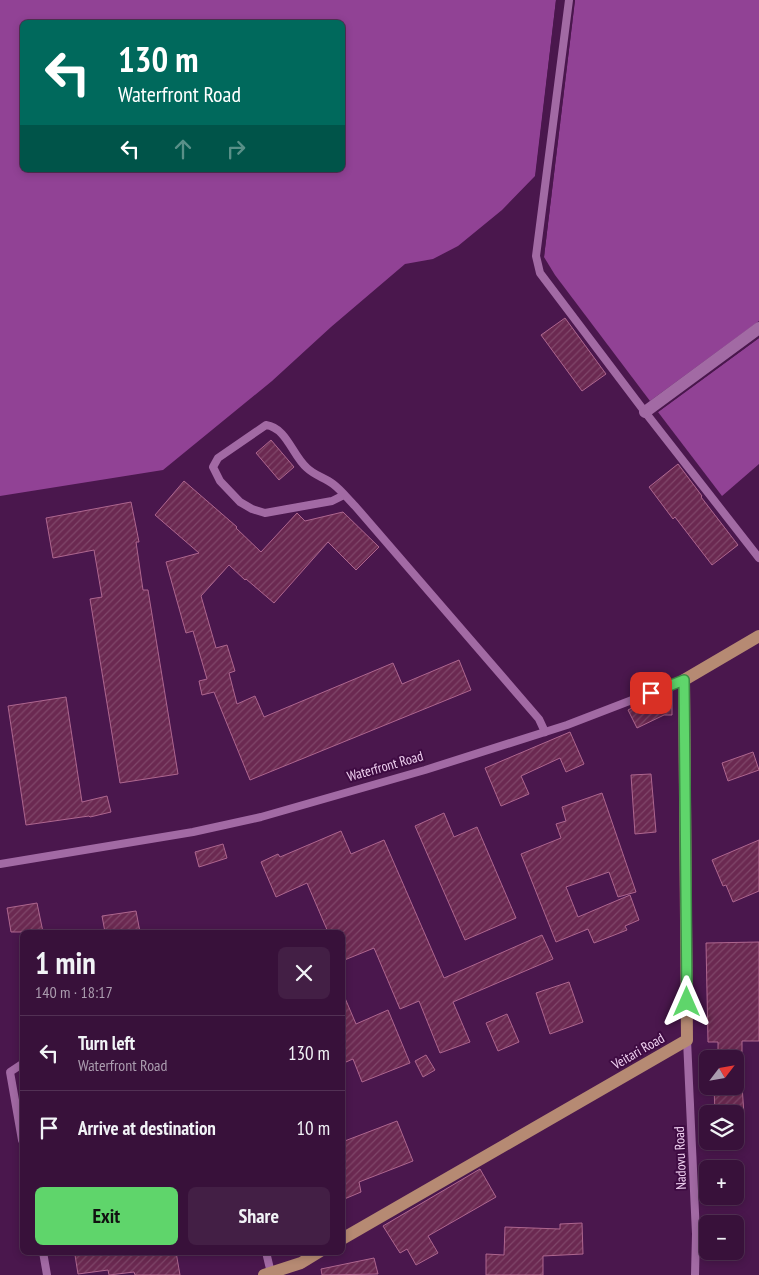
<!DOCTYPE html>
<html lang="en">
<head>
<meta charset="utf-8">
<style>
	:root { --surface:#38113a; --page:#431f45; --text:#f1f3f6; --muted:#ab9daf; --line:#523154; --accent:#5fd56b }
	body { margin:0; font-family:"PT Sans Narrow",sans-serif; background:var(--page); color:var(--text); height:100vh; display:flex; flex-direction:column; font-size:19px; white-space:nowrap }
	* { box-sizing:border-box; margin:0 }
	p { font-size:16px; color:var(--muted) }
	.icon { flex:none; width:28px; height:28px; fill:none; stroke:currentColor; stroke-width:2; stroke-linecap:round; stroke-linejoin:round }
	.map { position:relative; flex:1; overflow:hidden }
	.panel { position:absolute; left:20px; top:930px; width:325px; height:325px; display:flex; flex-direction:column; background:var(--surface); border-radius:8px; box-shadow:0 2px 8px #0003,0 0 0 1px var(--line) }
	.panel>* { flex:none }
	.hud { position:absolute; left:20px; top:20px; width:325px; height:152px; border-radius:8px; box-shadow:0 2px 8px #0003,0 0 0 1px var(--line); background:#00695c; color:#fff; overflow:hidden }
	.needle { width:32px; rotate:59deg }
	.controls { position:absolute; left:699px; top:1050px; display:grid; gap:10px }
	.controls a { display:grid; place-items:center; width:45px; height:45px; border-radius:8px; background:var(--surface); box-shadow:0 2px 8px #0003,0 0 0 1px var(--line); font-size:25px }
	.pin { position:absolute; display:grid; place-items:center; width:42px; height:42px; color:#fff; margin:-21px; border-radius:10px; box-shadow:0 2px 8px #0006 }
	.me { position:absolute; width:55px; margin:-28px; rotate:0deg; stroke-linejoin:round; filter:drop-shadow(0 0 4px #0008) }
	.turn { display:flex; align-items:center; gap:18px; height:105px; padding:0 15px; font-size:22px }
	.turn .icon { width:65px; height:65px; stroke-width:2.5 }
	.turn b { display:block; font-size:35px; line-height:42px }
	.lanes { display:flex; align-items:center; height:48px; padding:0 15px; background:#0003; justify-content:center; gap:25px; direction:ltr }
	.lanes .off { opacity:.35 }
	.round { display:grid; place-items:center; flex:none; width:52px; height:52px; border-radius:8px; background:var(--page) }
	.overview { display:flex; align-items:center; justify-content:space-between; height:85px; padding:0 15px }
	h1 { font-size:30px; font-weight:600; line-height:38px }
	.button { display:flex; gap:10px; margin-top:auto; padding:10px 15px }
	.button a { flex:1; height:58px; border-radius:8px; background:var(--accent); color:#111; font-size:20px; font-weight:600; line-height:58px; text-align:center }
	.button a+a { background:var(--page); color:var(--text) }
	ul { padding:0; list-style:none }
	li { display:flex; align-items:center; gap:15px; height:75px; padding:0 15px; border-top:1px solid var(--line) }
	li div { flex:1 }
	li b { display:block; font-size:19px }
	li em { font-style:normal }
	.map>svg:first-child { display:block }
	.water { fill:#914295; fill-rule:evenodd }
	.pier { fill:#4a174d }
	.building { fill:url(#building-hatch); stroke:#ae668f }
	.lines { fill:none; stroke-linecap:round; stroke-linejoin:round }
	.lane { stroke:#a26aa4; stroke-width:8 }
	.street { stroke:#a26aa4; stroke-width:12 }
	.primary { stroke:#b68a73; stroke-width:12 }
	.route-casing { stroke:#3e8a46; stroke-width:12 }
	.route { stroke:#5fd56b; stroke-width:9 }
	.labels { text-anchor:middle; stroke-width:4; stroke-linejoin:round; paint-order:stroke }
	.street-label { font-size:14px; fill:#efd0f0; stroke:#3e0b42 }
</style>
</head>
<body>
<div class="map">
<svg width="759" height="1275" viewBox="0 0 759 1275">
	<defs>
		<pattern id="building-hatch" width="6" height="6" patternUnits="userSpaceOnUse" patternTransform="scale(1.25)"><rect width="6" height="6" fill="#6b2951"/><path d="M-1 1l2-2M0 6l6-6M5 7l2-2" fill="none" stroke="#80476a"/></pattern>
	</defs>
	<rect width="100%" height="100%" fill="#4a174d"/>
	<g class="water">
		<path d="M 0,0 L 556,0 L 535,176 L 502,210 L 458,246 L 433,259 L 405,264 L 331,327 L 272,381 L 163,470 L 0,496 ZM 22,22 L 342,22 L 342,170 L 22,170 Z"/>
		<path d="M 575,0 L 759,0 L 759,321 L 650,401 L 555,275 L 544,257 Z"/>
		<path d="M 759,338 L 759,464 L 722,496 L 658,412 Z"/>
	</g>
	<g class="pier">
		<path d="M 556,0 L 558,0 L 538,176 L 535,180 Z"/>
		<path d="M 572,0 L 575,0 L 544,257 L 542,257 Z"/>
		<path d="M 759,335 L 759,338 L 658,412 L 657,410 Z"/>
	</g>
	<g class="building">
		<path d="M 565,318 L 606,374 L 582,391 L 541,335 Z"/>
		<path d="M 271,440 L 294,467 L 279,480 L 256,453 Z"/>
		<path d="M 678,464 L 702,496 L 701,497 L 738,545 L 712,565 L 675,517 L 673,519 L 649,487 Z"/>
		<path d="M 184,481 L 237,527 L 236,528 L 261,552 L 297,513 L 305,521 L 343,512 L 379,547 L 356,570 L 328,542 L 274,603 L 246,579 L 245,580 L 229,565 L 201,596 L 216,648 L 227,645 L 235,671 L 229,673 L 237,704 L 255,696 L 264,717 L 393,663 L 402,684 L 459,660 L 471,690 L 250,780 L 214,692 L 202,695 L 199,681 L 207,679 L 193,631 L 186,633 L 166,562 L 199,553 L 155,515 Z"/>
		<path d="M 131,502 L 139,542 L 136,542 L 143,590 L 148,590 L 178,774 L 120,783 L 90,599 L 102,597 L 94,550 L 53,558 L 46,518 Z"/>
		<path d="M 670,691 L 672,691 L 672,715 L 664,715 L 637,728 L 628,710 L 645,701 Z"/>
		<path d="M 66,697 L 82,802 L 107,796 L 111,812 L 90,817 L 89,816 L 26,825 L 8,706 Z"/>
		<path d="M 570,732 L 584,764 L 566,772 L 560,758 L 521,776 L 529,794 L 501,806 L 485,768 Z"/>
		<path d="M 753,752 L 759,770 L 728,781 L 722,763 Z"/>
		<path d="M 651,774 L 656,832 L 635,834 L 631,775 Z"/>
		<path d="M 602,793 L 636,892 L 618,897 L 609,872 L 566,887 L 578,917 L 630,895 L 639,920 L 625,926 L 627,930 L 594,943 L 588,929 L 556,942 L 521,854 L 561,838 L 556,824 L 566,821 L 562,807 Z"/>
		<path d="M 444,813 L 454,837 L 477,827 L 516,918 L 465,940 L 415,826 Z"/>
		<path d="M 341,831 L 351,854 L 384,840 L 444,978 L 542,935 L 553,959 L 453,1002 L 470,1042 L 440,1053 L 419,1001 L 400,1009 L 374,948 L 342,961 L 342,932 L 328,932 L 307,883 L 276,897 L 261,862 L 278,854 L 280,857 Z"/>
		<path d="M 759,840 L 759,891 L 733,902 L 726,885 L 723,886 L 712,860 Z"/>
		<path d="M 223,844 L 227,858 L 199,867 L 195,852 Z"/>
		<path d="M 37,903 L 43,932 L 11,932 L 7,908 Z"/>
		<path d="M 136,911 L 140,932 L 105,932 L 102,916 Z"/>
		<path d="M 759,942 L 759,1041 L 742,1041 L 742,1059 L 718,1059 L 718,1042 L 708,1042 L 706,943 Z"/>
		<path d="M 569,982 L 583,1022 L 550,1034 L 536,993 Z"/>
		<path d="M 342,991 L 356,1024 L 388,1010 L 410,1063 L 362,1082 L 353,1059 L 346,1062 L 342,1054 Z"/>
		<path d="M 507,1014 L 519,1042 L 498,1051 L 486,1023 Z"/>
		<path d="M 426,1055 L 435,1070 L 423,1077 L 415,1061 Z"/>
		<path d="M 714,1086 L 742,1086 L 744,1114 L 715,1114 Z"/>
		<path d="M 397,1121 L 413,1161 L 359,1182 L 361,1192 L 342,1200 L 342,1142 Z"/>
		<path d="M 480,1169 L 496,1197 L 428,1236 L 438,1253 L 416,1265 L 407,1249 L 400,1253 L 383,1226 Z"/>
		<path d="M 582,1223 L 583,1254 L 543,1256 L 543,1275 L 486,1275 L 486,1254 L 504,1255 L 505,1227 L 560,1229 L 560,1224 Z"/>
		<path d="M 90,1252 L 176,1252 L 180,1275 L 135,1275 L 134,1272 L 109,1275 L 108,1270 L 78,1274 L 75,1255 Z"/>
		<path d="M 374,1258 L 378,1274 L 322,1275 L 321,1269 Z"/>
	</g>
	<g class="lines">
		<g class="lane">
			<path d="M 569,0 L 536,256 L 540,273 L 645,412 L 759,558"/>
			<path d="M 344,495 L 332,501 L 265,513 L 252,509 L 240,502 L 220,481 L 213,467 L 218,458 L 266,425 C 287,428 292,455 307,468 C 314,475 325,478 333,484 C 341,490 348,499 355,506 L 539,719 L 545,732"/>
			<path d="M 0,864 L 193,832 L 261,817 L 425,770 L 567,725 L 684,680"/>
			<path d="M 687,1040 L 696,1234 L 695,1275"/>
			<path d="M 22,1064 L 10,1072 L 22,1140"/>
			<path d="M 43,1252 L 47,1275"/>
			<path d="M 266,1252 L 271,1273"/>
		</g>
		<path class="street" d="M 645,412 L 759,328"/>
		<g class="primary">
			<path d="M 342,1239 L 687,1040 L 684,680 L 759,636"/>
			<path d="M 264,1275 L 301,1263 L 319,1252"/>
		</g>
	</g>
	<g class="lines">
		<g class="route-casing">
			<path id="route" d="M 651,693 L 684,680 L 687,1002"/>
		</g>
		<use href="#route" class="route"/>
	</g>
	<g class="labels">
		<g class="street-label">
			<text transform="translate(385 766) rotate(-16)" y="5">Waterfront Road</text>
			<text transform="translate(638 1051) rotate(-30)" y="5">Veitari Road</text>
			<text transform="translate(680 1158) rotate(-92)" y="5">Nadovu Road</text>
		</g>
	</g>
</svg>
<div class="controls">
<a><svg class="needle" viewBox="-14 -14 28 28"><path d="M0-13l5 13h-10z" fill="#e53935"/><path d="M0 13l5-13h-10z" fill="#ab9daf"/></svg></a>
<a><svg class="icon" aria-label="layers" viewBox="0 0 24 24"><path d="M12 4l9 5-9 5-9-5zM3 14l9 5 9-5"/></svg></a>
<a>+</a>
<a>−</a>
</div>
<div class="pin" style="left:651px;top:693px;background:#d93025"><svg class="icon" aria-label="arrive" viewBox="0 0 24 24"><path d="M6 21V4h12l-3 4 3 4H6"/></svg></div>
<svg class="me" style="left:687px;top:1002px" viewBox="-20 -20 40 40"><path d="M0-17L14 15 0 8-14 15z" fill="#5fd56b" stroke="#fff" stroke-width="4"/></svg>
<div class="hud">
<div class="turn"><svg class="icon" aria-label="left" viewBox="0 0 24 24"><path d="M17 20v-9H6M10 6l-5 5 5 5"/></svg><div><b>130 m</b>Waterfront Road</div></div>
<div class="lanes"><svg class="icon" aria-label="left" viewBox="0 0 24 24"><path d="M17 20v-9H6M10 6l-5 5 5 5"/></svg><svg class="icon off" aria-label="ahead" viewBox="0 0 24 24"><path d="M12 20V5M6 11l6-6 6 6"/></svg><svg class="icon off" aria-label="right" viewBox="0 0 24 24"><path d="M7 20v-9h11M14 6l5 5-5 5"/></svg></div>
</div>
<section class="panel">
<div class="overview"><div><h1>1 min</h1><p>140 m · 18:17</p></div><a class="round"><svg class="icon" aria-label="close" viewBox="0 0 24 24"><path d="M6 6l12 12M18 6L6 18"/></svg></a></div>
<ul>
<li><svg class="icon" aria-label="left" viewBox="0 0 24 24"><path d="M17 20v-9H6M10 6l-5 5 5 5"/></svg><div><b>Turn left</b><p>Waterfront Road</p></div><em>130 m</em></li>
<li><svg class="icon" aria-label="arrive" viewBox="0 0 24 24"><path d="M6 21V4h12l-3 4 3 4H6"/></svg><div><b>Arrive at destination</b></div><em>10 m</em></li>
</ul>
<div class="button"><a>Exit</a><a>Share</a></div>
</section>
</div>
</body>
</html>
